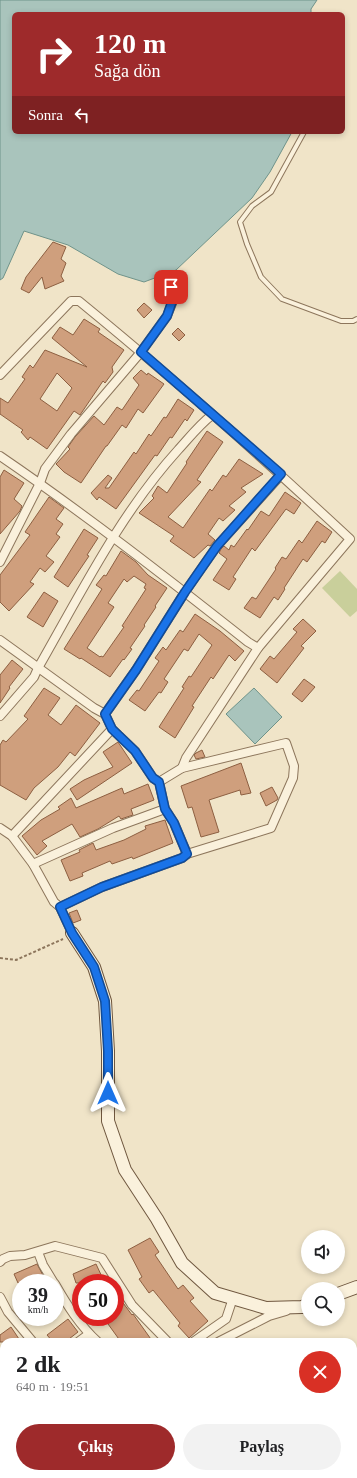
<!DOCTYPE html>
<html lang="tr">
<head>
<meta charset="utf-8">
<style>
	:root { --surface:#fff; --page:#f2f2f2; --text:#202124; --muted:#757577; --accent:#9e2a2b }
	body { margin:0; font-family:"Times New Roman",serif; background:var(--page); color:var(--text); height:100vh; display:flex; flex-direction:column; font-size:15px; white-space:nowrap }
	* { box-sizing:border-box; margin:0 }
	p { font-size:13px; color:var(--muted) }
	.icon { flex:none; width:22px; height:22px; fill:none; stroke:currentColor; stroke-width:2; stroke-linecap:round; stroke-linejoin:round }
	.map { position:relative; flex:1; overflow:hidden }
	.sheet { position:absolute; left:0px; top:1338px; width:357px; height:140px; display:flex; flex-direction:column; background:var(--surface); border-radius:12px 12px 0 0; box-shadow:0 2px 6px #0003 }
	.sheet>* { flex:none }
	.guide { position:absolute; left:12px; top:12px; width:333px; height:122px; border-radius:6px; box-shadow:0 2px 6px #0003; background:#9e2a2b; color:#fff; overflow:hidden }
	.fabs { position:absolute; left:301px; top:1230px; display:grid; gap:8px }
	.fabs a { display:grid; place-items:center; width:44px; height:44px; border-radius:50%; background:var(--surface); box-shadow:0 2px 6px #0003; font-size:20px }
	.speed { position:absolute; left:12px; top:1274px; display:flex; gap:8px; font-size:20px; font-weight:700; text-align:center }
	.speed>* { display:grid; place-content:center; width:52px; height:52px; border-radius:50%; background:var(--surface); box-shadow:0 2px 6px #0003; line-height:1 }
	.speed small { font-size:10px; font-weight:400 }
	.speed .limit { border:6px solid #d22; background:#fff; color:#111 }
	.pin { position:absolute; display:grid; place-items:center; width:34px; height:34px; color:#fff; margin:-17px; border-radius:8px; box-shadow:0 2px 6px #0006 }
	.me { position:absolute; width:44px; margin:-22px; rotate:0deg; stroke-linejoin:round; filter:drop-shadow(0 0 3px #0008) }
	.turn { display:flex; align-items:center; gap:14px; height:84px; padding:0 16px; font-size:18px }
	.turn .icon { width:52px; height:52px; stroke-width:2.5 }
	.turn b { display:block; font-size:28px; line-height:34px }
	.then { display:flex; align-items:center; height:38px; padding:0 16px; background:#0003; gap:8px; font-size:15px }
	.round { display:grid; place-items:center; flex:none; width:42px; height:42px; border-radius:21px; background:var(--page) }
	.summary { display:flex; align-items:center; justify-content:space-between; height:68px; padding:0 16px }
	h1 { font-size:24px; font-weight:700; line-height:30px }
	.primary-button { display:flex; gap:8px; margin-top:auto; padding:8px 16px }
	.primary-button a { flex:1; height:46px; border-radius:24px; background:var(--accent); color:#fff; font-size:16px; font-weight:700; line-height:46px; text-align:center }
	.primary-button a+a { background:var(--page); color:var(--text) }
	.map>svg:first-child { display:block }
	.green { fill:#c9cf9b }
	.water { fill:#a9c4bc; stroke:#6f938a }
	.building { fill:#cf9f7d; stroke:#8d5f41; fill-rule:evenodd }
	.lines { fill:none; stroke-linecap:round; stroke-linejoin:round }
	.lane-casing { stroke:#8d765c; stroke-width:6 }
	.street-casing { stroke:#8d765c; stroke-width:10 }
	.secondary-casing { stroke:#6f573f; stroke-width:14 }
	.path { stroke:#8d765c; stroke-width:2; stroke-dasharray:3 2; stroke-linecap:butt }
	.lane { stroke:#faf1dc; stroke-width:4 }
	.street { stroke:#faf1dc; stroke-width:8 }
	.secondary { stroke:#faf1dc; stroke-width:12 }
	.route-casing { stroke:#114b97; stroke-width:10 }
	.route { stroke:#1a73e8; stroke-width:7 }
</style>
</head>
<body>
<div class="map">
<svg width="357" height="1478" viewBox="0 0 357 1478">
	<rect width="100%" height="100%" fill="#f0e4c8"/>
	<path class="green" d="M 340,571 L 357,589 L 357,611 L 350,617 L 322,588 Z"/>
	<g class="water">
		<path d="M 0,0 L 317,0 L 311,9 L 311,14 L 14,14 L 14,132 L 292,132 L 270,172 L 252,198 L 176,270 L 144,282 L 118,274 L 68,245 L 24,231 L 3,278 L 0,280 Z"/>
		<path d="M 254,688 L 282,717 L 255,744 L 226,714 Z"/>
	</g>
	<g class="building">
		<path d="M 53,242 L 66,247 L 61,259 L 66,263 L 61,276 L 64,281 L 45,289 L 42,277 L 29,293 L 21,289 L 26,277 Z"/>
		<path d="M 144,303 L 152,310 L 144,318 L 137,310 Z"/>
		<path d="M 84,319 L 100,329 L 98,332 L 124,350 L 112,367 L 113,372 L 105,383 L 103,381 L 80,415 L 74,411 L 47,449 L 30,437 L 28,440 L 21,432 L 23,430 L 0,414 L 0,398 L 8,403 L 25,379 L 22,377 L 30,365 L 33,368 L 45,350 L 87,367 L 52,338 L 60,327 L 73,335 ZM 57,373 L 72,388 L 57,411 L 40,399 Z"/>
		<path d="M 178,328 L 185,335 L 179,341 L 172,334 Z"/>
		<path d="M 141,370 L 147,375 L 148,373 L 164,384 L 143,413 L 138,409 L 126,428 L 122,425 L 107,446 L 106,446 L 81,483 L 64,472 L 56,464 L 70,449 L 68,447 L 75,437 L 94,416 L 104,425 L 117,407 L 122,410 L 139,385 L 133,378 Z"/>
		<path d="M 178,399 L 194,410 L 187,421 L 185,419 L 172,438 L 170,437 L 157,456 L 155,455 L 116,509 L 99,497 L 97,500 L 91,493 L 108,475 L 112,478 L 105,488 L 109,488 L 134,452 L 136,454 L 149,434 L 151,436 L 164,417 L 166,418 Z"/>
		<path d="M 207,431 L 223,442 L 197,480 L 201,482 L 168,517 L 183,528 L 210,489 L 212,491 L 223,475 L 226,477 L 239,459 L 263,474 L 241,488 L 246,492 L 229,506 L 235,510 L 223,521 L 219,518 L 208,534 L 215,540 L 210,546 L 208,545 L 194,558 L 170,541 L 174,536 L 139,513 L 154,498 L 152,496 L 158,486 L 167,493 L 187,463 L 186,462 Z"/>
		<path d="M 4,470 L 24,483 L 14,499 L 22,506 L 20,511 L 0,534 L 0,477 Z"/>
		<path d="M 285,492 L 301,503 L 294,514 L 286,509 L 255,551 L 252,548 L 233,577 L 236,579 L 229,590 L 213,580 L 227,559 L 219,553 L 221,549 L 224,546 L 229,550 L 231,545 L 234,547 L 247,529 L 248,530 L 261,511 L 269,516 Z"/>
		<path d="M 49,497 L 64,508 L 56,519 L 63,524 L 56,534 L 60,537 L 46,556 L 54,562 L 45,572 L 40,568 L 30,582 L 34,584 L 9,611 L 0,602 L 0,575 L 30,535 L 25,532 Z"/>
		<path d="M 317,521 L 332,532 L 325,543 L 322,541 L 307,562 L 303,559 L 284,588 L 285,589 L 278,600 L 274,597 L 260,618 L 244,608 L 252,597 L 256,599 L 276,569 L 275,568 L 282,557 L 286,559 L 299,540 L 302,543 Z"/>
		<path d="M 84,529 L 98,538 L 87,555 L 89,556 L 68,587 L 54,577 Z"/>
		<path d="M 121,551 L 136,562 L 148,575 L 167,588 L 155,606 L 156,607 L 144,625 L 145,626 L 130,648 L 132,649 L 124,660 L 123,659 L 110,677 L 81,658 L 80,659 L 64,649 L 102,589 L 96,585 L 104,575 L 106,576 ZM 134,576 L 146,584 L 144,588 L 146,589 L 122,626 L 124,627 L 103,657 L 101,656 L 100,657 L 87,648 L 114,607 L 108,603 L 124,579 L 127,582 Z"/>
		<path d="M 44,592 L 58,601 L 43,627 L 27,617 Z"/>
		<path d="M 195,614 L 220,631 L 244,651 L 235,661 L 229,655 L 213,679 L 211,677 L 192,706 L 194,707 L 175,738 L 159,727 L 184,688 L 182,687 L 189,676 L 191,677 L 212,645 L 199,634 L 188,651 L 184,649 L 164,679 L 168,682 L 161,693 L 159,692 L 145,711 L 129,700 L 137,690 L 139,691 L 159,661 L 155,658 L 163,647 L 166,650 L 180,630 L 183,632 Z"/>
		<path d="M 303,619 L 316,631 L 301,646 L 304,648 L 277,683 L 260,669 L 270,656 L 274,659 L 297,632 L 293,629 Z"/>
		<path d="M 12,660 L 23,669 L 9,687 L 10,688 L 0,703 L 0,675 Z"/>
		<path d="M 304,679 L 315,687 L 302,702 L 292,694 Z"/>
		<path d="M 44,688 L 60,698 L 48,715 L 61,725 L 76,705 L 100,723 L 75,756 L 70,752 L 58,767 L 34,788 L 26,800 L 0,785 L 0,745 L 3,740 L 6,742 L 28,719 L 24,716 Z"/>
		<path d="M 118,742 L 132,763 L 77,800 L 70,789 L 84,780 L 113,767 L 103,752 Z"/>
		<path d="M 202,750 L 205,757 L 196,759 L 194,755 L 196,753 Z"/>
		<path d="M 241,763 L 251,793 L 241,795 L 240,790 L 209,800 L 219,832 L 201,837 L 192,807 L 188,808 L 181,786 Z"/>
		<path d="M 148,784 L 154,800 L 131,809 L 133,815 L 121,819 L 119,816 L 98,829 L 80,837 L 72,824 L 42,841 L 47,846 L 37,855 L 22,836 L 41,820 L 60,809 L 58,807 L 71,798 L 76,808 L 122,788 L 124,794 Z"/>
		<path d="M 272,787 L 278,798 L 277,800 L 266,806 L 260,793 Z"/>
		<path d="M 165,820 L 173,843 L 133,859 L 132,857 L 112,864 L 110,861 L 82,873 L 83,876 L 70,881 L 61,860 L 80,852 L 79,850 L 93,843 L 96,850 L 124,840 L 146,829 L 145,826 Z"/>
		<path d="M 77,910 L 81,920 L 73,923 L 69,913 Z"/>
		<path d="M 150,1238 L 159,1252 L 155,1255 L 178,1289 L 183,1285 L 194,1298 L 190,1301 L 208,1321 L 189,1338 L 178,1326 L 180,1323 L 153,1290 L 149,1293 L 139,1279 L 142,1277 L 128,1250 Z"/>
		<path d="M 37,1264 L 45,1279 L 35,1283 L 18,1283 L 14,1274 Z"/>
		<path d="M 96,1264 L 103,1279 L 94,1283 L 76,1283 L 73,1274 Z"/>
		<path d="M 115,1292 L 132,1315 L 133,1314 L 153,1342 L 121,1342 L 103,1317 L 115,1317 Z"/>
		<path d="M 68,1319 L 78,1332 L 65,1342 L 53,1342 L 47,1335 Z"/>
		<path d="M 11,1327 L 21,1342 L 0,1342 L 0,1335 Z"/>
	</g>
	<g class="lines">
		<g class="lane-casing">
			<path id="lane" d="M 304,132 L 271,192 L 252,206 L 240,222 L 247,244 L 261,277 L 282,299 L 341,321 L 353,321 L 357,319"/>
		</g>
		<g class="street-casing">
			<g id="street">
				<path d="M 0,375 L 71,301 L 79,301 C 172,377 262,457 350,539 L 258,648 L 186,758 L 182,768"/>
				<path d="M 0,456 C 85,514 167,578 248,642 L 258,648"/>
				<path d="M 0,562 L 40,483 L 45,469 L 71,434 L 141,352 L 167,316 L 175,296 L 168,278"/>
				<path d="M 0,640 L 94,708 L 105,714 L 112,729 L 135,751 L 153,778 L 159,782 L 165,809 L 174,823 L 187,854"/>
				<path d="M 105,714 L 136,670 L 185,592 L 217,546 L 281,475"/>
				<path d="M 0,716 L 34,677 L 38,668 C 81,593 120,514 178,450 C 189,438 199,425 212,415"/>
				<path d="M 0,828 L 12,836 L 33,864 L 54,902 L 60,907 L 72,933"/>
				<path d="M 12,836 L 112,729"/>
				<path d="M 33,864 L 113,828 L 165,809"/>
				<path d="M 60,907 L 102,887 L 182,858 L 187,854 L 271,828 L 293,778 L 294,766 L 286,743 L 182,768 L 159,782"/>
				<path d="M 38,1252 L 43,1265 L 54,1283"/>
				<path d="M 0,1262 L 3,1259 L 10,1256 L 25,1255 L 55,1246 L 102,1258 L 132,1305 L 168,1342"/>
				<path d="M 55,1284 C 67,1305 80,1326 98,1342"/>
				<path d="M 0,1297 L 8,1312 L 33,1342"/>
				<path d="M 78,1342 L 89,1334"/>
				<path d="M 193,1342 L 226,1319 L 233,1298"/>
				<path d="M 218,1342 L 269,1316 L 286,1311"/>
				<path d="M 0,1426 L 4,1428"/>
				<path d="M 106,1474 L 110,1478"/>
				<path d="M 213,1474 L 219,1478"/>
				<path d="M 48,1478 L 49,1474"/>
				<path d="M 313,1478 L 315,1474"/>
			</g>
		</g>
		<g class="secondary-casing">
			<g id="secondary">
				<path d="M 72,933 L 94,967 L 105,1001 L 108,1051 L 108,1121 L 125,1170 L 157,1219 L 182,1263 L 215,1293 L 266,1308 L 302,1307 L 308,1305"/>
				<path d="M 338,1294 L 357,1287"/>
			</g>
		</g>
		<path class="path" d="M 0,958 L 16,960 L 63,939"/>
		<use href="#lane" class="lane"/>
		<use href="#street" class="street"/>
		<use href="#secondary" class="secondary"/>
	</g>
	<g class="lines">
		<g class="route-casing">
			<path id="route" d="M 108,1093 L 108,1051 L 105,1001 L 94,967 L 72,933 L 60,907 L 102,887 L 182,858 L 187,854 L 174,823 L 165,809 L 159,782 L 153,778 L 135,751 L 112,729 L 105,714 L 136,670 L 185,592 L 217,546 L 281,474 L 141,352 L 167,316 L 174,296 L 171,287"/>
		</g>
		<use href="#route" class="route"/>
	</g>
</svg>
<div class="fabs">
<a><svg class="icon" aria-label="sound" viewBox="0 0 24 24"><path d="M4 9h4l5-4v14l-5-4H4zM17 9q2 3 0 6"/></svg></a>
<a><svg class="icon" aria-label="search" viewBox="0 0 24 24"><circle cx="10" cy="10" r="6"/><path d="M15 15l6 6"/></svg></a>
</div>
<div class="speed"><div>39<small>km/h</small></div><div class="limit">50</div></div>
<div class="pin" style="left:171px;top:287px;background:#d93025"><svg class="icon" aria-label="arrive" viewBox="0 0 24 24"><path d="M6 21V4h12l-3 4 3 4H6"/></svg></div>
<svg class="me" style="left:108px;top:1093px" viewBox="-20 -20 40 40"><path d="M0-17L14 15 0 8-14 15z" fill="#1a73e8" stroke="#fff" stroke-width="4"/></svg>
<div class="guide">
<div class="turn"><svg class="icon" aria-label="right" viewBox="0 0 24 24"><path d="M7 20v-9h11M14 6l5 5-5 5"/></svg><div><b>120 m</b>Sağa dön</div></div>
<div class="then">Sonra<svg class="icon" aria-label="left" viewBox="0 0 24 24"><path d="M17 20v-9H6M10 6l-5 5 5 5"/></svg></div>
</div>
<section class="sheet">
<div class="summary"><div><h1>2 dk</h1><p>640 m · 19:51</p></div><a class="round" style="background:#d93025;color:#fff"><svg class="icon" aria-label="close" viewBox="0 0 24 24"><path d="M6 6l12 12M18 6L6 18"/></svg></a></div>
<div class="primary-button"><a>Çıkış</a><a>Paylaş</a></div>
</section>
</div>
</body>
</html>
